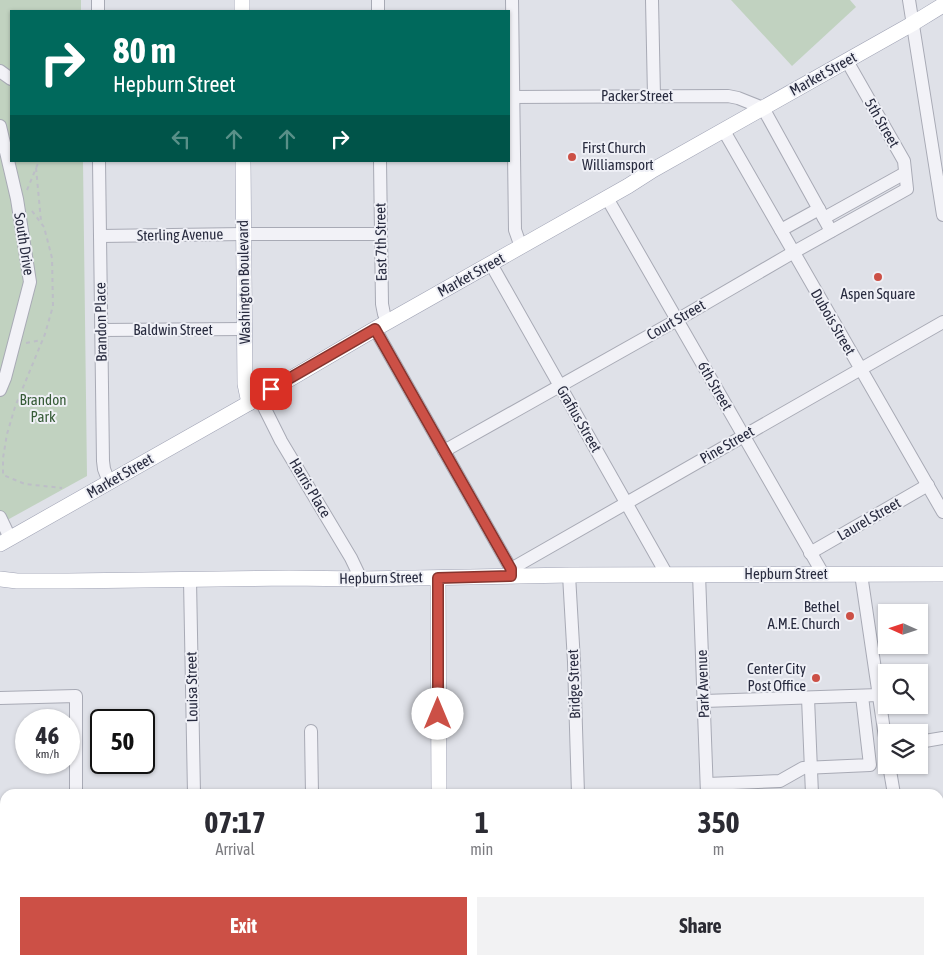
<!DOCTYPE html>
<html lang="en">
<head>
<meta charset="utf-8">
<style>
	:root { --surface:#fff; --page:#f2f2f3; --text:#2b2b33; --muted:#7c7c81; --accent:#cc5046 }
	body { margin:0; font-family:"Asap Condensed",sans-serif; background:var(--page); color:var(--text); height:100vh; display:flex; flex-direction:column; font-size:19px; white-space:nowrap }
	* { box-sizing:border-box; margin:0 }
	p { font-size:16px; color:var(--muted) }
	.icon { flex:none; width:28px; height:28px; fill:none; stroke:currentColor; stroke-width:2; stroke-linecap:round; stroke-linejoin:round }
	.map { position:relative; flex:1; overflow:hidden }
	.sheet { position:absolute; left:0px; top:789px; width:944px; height:176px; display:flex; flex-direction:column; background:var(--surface); border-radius:15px 15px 0 0; box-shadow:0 1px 4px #0004 }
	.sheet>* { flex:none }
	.banner { position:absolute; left:10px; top:10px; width:500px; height:152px; border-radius:0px; box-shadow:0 1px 4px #0004; background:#00695c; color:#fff; overflow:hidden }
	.needle { width:32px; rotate:273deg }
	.fabs { position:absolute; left:878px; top:604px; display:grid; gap:10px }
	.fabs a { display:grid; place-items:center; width:50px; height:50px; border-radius:0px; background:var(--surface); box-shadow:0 1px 4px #0004; font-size:25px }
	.speed { position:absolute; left:15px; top:709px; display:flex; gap:10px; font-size:25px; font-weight:700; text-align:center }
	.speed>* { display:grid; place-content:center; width:65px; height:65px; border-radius:50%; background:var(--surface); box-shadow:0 1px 4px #0004; line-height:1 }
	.speed small { font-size:12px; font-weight:400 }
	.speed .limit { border:2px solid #111; border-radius:8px; background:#fff; color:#111 }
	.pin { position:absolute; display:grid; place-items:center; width:42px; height:42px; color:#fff; margin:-21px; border-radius:10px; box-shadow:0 2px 8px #0006 }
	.me { position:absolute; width:55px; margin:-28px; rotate:0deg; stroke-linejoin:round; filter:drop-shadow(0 0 4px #0008) }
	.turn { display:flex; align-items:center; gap:18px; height:105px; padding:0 20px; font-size:22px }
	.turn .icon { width:65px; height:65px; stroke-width:2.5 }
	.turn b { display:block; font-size:35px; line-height:42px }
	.lanes { display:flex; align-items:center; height:48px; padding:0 20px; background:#0003; justify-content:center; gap:25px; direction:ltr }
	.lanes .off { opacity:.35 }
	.eta { display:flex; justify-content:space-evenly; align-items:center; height:85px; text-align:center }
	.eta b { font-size:30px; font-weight:700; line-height:35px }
	.primary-button { display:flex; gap:10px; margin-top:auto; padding:10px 20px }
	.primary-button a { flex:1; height:58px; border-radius:0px; background:var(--accent); color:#fff; font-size:20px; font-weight:700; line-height:58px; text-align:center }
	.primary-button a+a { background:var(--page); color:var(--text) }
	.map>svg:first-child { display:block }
	.green { fill:#c1d2c0 }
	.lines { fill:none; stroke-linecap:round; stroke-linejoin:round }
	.minor-casing { stroke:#a8aab5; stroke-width:14 }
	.major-casing { stroke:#9fa2b4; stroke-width:16 }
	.path { stroke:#bdbec7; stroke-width:2; stroke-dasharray:4 4; stroke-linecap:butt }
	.minor { stroke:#f2f2f7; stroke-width:12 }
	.major { stroke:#fff; stroke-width:15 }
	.route-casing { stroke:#85342e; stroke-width:12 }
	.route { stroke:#cc5046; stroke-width:9 }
	.poi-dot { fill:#cc5046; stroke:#eff0f6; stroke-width:2 }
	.labels { text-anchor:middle; stroke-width:4; stroke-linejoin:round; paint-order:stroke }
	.street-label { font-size:15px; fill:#282b3f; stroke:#eff0f6 }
	.poi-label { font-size:15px; fill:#282b3f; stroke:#eff0f6; text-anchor:end }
	.park-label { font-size:15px; fill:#365b37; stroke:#eff0f6 }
</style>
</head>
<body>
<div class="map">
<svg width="943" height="964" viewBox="0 0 943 964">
	<rect width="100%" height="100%" fill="#dfe1e8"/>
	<g class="green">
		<path d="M 0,0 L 81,0 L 81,11 L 11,11 L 11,161 L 83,161 L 87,476 L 0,524 Z"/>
		<path d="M 731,0 L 850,0 L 856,7 L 792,66 Z"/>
	</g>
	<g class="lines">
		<g class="minor-casing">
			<g id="minor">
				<path d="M 98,0 L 98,11"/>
				<path d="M 378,0 L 378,11"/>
				<path d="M 512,0 L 515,230 L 521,247"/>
				<path d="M 652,0 L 654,96"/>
				<path d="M 909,0 L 943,215"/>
				<path d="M 0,71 L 11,79"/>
				<path d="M 509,97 L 728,96 L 738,98 L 763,108 L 831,231"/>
				<path d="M 0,126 L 17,199 L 30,282 L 5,378 L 0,390"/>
				<path d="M 724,131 L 943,512"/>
				<path d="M 99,161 L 103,461 L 104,469 L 109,482"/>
				<path d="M 380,161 L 382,304 L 384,314 L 387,322"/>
				<path d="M 607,198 L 823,574"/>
				<path d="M 824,218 L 905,173"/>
				<path d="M 781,230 L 819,209"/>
				<path d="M 100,236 L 244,234 L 381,234"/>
				<path d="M 491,264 L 667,575"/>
				<path d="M 375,329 L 511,569 L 511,576"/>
				<path d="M 101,330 L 245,329"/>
				<path d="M 259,397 L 281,441 L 351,558 L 361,579"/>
				<path d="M 444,451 L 677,320 L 794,252 L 907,189 L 904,161 L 847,61"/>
				<path d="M 0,517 L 10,538"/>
				<path d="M 810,553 L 928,485"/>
				<path d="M 511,569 L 943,322"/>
				<path d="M 699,574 L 707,794"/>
				<path d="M 861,574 L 886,744"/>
				<path d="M 569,575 L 574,662 L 578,794"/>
				<path d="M 190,580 L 194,794"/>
				<path d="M 0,698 L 76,696 L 76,794"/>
				<path d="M 808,698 L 812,794"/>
				<path d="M 704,701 L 879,695"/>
				<path d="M 311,731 L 312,794"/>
				<path d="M 919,742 L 943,738"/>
				<path d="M 889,765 L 894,794"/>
				<path d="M 707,784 L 780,781 L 803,768 L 870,765 L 862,696"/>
				<path d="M 939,900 L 943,899"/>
				<path d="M 0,906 L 5,906"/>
				<path d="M 939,923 L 943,922"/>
				<path d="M 79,960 L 79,964"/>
				<path d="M 197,960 L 197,964"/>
				<path d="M 314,960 L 314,964"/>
				<path d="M 584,960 L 584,964"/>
				<path d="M 714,960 L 714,964"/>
				<path d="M 819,960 L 819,964"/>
				<path d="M 918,960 L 919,964"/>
				<path d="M 931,960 L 932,964"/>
			</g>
		</g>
		<g class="major-casing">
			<g id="major">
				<path d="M 242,0 L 242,11"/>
				<path d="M 243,161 L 245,384 L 249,403"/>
				<path d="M 0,544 L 249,403 L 375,329 L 628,186 L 653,170 L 912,24 L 943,5"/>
				<path d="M 438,578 L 439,794"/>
				<path d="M 0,579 L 17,581 L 68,581 L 289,578 L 361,579 L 569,575 L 943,574"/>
				<path d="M 443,960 L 443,964"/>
			</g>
		</g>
		<g class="path">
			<path d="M 36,168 L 41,221"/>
			<path d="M 27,190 L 39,161"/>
			<path d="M 32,211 L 44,227 L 52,258 L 53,306 L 45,334 L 15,407 L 7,434 L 3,458 L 3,475 L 25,484 L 62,488"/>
			<path d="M 26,343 L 41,340"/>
		</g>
		<use href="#minor" class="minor"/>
		<use href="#major" class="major"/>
	</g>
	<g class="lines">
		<g class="route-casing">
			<path id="route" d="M 271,389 L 375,329 L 511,569 L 511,576 L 438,578 L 438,714"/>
		</g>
		<use href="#route" class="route"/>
	</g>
	<g class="poi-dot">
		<circle cx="572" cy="157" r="5"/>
		<circle cx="878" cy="277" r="5"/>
		<circle cx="850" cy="616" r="5"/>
		<circle cx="816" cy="678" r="5"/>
	</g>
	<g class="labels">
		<g class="street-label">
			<text transform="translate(823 74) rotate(-29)" y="5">Market Street</text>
			<text x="637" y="101">Packer Street</text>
			<text transform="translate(882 123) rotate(60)" y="5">5th Street</text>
			<text transform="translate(180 235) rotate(-1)" y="5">Sterling Avenue</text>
			<text transform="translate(381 242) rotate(-91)" y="5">East 7th Street</text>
			<text transform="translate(24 244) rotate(81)" y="5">South Drive</text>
			<text transform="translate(471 275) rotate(-29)" y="5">Market Street</text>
			<text transform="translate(244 282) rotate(-91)" y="5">Washington Boulevard</text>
			<text transform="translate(676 320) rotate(-30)" y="5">Court Street</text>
			<text transform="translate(101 322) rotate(-91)" y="5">Brandon Place</text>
			<text transform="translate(833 322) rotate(60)" y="5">Dubois Street</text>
			<text x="173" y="335">Baldwin Street</text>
			<text transform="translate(715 386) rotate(60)" y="5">6th Street</text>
			<text transform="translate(579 419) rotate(60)" y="5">Grafius Street</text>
			<text transform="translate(727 445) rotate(-30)" y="5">Pine Street</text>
			<text transform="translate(120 476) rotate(-30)" y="5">Market Street</text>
			<text transform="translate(310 488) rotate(59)" y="5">Harris Place</text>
			<text transform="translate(869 519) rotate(-30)" y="5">Laurel Street</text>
			<text x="786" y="579">Hepburn Street</text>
			<text transform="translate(381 578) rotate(-1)" y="5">Hepburn Street</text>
			<text transform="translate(574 684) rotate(-92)" y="5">Bridge Street</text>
			<text transform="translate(703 684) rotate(-92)" y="5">Park Avenue</text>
			<text transform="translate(192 687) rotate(-91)" y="5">Louisa Street</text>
		</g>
		<g class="poi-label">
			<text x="582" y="153" text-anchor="start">First Church<tspan x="582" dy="17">Williamsport</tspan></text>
			<text x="878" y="299" text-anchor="middle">Aspen Square</text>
			<text x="840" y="612">Bethel<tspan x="840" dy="17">A.M.E. Church</tspan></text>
			<text x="806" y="674">Center City<tspan x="806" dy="17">Post Office</tspan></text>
		</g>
		<g class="park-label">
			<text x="43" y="405">Brandon<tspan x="43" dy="17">Park</tspan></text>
		</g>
	</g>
</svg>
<div class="fabs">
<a><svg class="needle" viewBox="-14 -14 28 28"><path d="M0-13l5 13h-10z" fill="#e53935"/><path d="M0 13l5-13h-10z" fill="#7c7c81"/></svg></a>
<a><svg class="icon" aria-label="search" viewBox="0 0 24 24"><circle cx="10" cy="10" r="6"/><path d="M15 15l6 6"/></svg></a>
<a><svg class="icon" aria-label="layers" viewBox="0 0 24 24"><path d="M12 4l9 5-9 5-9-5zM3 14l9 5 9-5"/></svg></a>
</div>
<div class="speed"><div>46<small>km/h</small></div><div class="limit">50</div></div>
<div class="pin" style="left:271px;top:389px;background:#d93025"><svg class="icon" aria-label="arrive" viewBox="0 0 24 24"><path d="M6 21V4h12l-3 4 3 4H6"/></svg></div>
<svg class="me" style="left:438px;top:714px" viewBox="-20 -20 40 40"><circle r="19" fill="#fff"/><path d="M0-13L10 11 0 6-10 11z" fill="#cc5046"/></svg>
<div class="banner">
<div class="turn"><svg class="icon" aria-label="right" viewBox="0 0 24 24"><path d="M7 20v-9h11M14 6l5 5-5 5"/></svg><div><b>80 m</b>Hepburn Street</div></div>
<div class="lanes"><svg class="icon off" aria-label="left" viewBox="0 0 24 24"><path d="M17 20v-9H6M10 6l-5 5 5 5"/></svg><svg class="icon off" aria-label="ahead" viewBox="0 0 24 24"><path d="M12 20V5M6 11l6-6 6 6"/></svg><svg class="icon off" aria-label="ahead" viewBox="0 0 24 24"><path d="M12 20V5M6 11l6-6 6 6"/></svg><svg class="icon" aria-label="right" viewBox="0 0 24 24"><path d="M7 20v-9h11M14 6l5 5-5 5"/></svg></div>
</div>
<section class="sheet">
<div class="eta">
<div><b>07:17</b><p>Arrival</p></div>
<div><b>1</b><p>min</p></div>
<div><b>350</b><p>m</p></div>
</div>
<div class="primary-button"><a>Exit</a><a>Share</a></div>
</section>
</div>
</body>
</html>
